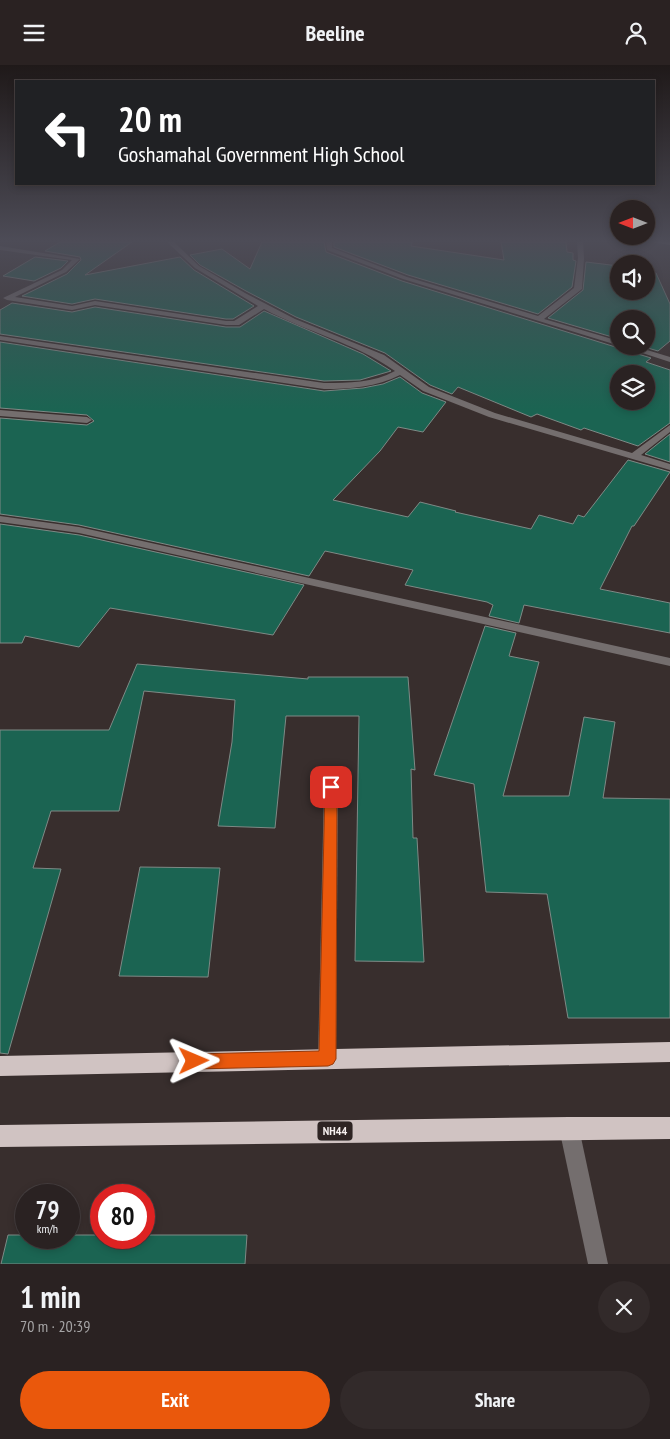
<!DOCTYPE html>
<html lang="en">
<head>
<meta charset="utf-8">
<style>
	:root { --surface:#2a2222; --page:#322a2a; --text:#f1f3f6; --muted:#a5a4a5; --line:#463f40; --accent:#ea580c }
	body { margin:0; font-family:"PT Sans Narrow",sans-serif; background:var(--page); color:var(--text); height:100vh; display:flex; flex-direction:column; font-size:19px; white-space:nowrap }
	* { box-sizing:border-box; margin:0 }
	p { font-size:16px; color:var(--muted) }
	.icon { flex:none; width:28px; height:28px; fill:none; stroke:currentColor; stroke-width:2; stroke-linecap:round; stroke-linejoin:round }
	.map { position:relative; height:1199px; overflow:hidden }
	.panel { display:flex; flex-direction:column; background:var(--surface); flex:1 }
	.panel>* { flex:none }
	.top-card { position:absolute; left:15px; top:15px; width:640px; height:105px; border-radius:0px; box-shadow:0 2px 8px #0003,0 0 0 1px var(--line); background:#202124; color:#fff; overflow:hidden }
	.needle { width:32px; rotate:270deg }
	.fabs { position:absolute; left:610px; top:135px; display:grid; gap:10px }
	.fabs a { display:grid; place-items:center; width:45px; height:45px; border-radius:50%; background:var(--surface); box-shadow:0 2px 8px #0003,0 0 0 1px var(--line); font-size:25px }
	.speed { position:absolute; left:15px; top:1119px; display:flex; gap:10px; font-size:25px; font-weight:700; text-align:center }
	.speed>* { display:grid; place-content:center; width:65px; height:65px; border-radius:50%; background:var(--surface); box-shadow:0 2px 8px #0003,0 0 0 1px var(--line); line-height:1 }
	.speed small { font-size:12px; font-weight:400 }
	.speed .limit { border:8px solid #d22; background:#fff; color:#111 }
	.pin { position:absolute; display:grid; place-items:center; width:42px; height:42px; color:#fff; margin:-21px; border-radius:10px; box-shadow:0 2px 8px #0006 }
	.me { position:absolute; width:55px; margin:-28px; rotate:89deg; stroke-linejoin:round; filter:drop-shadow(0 0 4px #0008) }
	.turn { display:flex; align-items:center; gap:18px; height:105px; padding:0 20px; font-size:22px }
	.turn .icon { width:65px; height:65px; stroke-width:2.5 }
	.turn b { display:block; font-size:35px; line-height:42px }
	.round { display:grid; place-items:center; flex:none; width:52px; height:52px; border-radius:26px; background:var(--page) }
	.overview { display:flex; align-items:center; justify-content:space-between; height:85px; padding:0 20px }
	h1 { font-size:30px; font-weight:600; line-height:38px }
	.cta { display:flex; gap:10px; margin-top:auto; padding:10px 20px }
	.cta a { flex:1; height:58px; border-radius:30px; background:var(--accent); color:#fff; font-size:20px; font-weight:600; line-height:58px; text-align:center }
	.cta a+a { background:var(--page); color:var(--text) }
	header { display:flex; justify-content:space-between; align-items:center; height:65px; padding:0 20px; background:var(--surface); font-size:22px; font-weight:600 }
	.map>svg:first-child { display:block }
	.building { fill:#1b6452; stroke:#7e8a86; fill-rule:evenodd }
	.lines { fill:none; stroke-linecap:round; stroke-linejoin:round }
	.street { fill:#746e6e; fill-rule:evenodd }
	.secondary { fill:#999190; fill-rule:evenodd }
	.highway { fill:#d0c3c2; fill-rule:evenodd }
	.route { fill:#ea580c; stroke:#983908 }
	.labels { text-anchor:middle; stroke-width:5; stroke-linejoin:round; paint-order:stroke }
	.shield { fill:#2e2423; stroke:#b9b1b0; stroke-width:1 }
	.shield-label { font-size:12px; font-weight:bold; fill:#f5eeed }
</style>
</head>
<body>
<header><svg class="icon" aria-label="menu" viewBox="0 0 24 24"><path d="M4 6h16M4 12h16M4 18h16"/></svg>Beeline<svg class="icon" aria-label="person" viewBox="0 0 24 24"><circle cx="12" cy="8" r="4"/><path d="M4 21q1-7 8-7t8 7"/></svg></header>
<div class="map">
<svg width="670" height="1199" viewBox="0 0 670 1199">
	<rect width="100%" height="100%" fill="#382e2d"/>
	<g class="building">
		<path d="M 60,177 L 132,177 L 85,210 L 180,192 L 194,205 L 254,241 L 233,254 L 226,254 L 95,234 L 72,239 L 22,231 L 67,209 L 81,195 L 80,192 L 45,186 Z"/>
		<path d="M 262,177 L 324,177 L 326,187 L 402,216 L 651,293 L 646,297 L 670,305 L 670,358 L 638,381 L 584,363 L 581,365 L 537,349 L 531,352 L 458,322 L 452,329 L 430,320 L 385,288 L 296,252 L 246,226 L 200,200 L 190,190 L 222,184 L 250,204 ZM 619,309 L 646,309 L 646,336 L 619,336 Z"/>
		<path d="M 334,177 L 412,177 L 411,181 L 504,195 L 501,177 L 566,177 L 567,187 L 573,188 L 573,195 L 576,196 L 572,222 L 538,249 L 408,210 L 334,182 Z"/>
		<path d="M 35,192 L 68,196 L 61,203 L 34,216 L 3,211 Z"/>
		<path d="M 586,197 L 619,201 L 619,226 L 646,226 L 646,208 L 656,208 L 670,239 L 670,276 L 658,286 L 641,281 L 646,281 L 646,254 L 619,254 L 619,274 L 548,253 L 583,225 Z"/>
		<path d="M 12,238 L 72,247 L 95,242 L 226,262 L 240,262 L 264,246 L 363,289 L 391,306 L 360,315 L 324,316 L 0,269 L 0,245 Z"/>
		<path d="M 0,277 L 324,326 L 363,323 L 383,319 L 400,312 L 422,328 L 446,337 L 423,367 L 398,362 L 380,386 L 333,435 L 408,452 L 420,437 L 456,446 L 455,447 L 531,464 L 539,450 L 573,459 L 578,450 L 584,452 L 628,395 L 670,407 L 634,461 L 632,461 L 600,524 L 670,538 L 670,568 L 524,540 L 519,558 L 489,551 L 493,540 L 487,537 L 405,520 L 413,505 L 325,486 L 309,511 L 79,460 L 0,449 L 0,353 L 87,360 L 94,356 L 87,350 L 0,343 Z"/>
		<path d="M 670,369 L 670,397 L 645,389 Z"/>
		<path d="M 0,459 L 79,470 L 304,520 L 273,570 L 110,543 L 79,582 L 25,571 L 22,578 L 0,578 Z"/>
		<path d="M 485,561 L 516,568 L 509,591 L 539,597 L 503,731 L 569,731 L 584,652 L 615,657 L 603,733 L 670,734 L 670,953 L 568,953 L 547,829 L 486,827 L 474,719 L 434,710 Z"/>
		<path d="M 137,599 L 308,614 L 308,612 L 408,612 L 415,705 L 411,704 L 413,773 L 417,773 L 424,897 L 355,896 L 359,651 L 286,651 L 275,763 L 218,761 L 232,677 L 235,635 L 144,626 L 119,746 L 51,746 L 33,803 L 61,804 L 8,989 L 0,988 L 0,665 L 109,665 Z"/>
		<path d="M 140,802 L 220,803 L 208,912 L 119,911 Z"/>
		<path d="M 8,1170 L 26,1170 L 26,1172 L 69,1172 L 69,1170 L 101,1170 L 101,1172 L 144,1172 L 144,1170 L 247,1170 L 245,1199 L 1,1199 Z"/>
	</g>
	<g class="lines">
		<g class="street">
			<path d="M 167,177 L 174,177 L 199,201 L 245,228 L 295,254 L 384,290 L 429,322 L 495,348 L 632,388 L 670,360 L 670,367 L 641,390 L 670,399 L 670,405 L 489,352 L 423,326 L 400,310 C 377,322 350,324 324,324 L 0,275 L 0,271 L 324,318 C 349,318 373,318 395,306 C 356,278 306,267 264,244 L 239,260 L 226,260 L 95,240 L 72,245 L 7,235 L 3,233 L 62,205 L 72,195 L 0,185 L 0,181 L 80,194 L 66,207 L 15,232 L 72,241 L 95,236 L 226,256 L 234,256 L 258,241 L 195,203 Z"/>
			<path d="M 326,177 L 332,177 L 332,183 L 407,212 L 538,251 L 574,223 L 578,193 L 577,177 L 583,177 L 584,193 L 582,224 L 544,254 L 619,276 L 620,281 L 403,214 L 327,185 Z"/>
			<path d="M 621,281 L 634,281 L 670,292 L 670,297 Z"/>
			<path d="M 0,345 L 87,352 L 92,355 L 87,358 L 0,351 Z"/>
			<path d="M 0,451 L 79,462 L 670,593 L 670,601 L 79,468 L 0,457 Z"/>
			<path d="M 331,717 L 336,718 L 338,722 L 336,994 L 333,1000 L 327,1002 L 321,1000 L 318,994 L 324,722 L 326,718 Z"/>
			<path d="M 569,1054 L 576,1056 L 579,1063 L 608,1199 L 588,1199 L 559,1063 L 562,1056 Z"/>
		</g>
		<path class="secondary" d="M 652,177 L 670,177 L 670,180 Z"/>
		<g class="highway">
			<path d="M 670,977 L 670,997 L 0,1011 L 0,991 Z"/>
			<path d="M 569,1052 L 670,1052 L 670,1074 L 0,1082 L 0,1060 Z"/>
		</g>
	</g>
	<linearGradient id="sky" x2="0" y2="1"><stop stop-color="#1f1919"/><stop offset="0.51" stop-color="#4d4c57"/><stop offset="1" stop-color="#4d4c57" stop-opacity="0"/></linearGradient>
	<rect width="670" height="345" fill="url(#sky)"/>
	<path class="route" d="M 331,718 L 336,719 L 337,722 L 336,994 L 333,999 L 328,1001 L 194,1004 L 188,1002 L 186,996 L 188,991 L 194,989 L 319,986 L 325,722 L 326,719 Z"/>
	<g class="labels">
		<rect class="shield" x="317.5" y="1056.5" width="35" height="19" rx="4"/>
		<g class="shield-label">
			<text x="335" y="1070">NH44</text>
		</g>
	</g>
</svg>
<div class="fabs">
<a><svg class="needle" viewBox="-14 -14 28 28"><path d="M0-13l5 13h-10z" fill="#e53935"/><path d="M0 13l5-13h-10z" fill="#a5a4a5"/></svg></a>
<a><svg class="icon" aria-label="sound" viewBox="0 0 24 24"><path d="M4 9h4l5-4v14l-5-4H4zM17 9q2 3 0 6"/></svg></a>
<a><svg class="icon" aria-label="search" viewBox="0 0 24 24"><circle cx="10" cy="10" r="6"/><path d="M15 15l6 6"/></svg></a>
<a><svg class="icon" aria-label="layers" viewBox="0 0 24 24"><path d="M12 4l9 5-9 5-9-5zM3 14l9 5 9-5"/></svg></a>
</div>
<div class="speed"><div>79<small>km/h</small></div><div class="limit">80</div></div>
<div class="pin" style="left:331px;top:722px;background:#d93025"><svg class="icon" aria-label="arrive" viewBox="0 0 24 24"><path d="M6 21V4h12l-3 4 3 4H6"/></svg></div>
<svg class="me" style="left:194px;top:996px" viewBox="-20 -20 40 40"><path d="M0-17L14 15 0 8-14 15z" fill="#ea580c" stroke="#fff" stroke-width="4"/></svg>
<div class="top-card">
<div class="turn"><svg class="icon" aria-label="left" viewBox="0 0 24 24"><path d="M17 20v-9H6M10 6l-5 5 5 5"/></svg><div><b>20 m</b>Goshamahal Government High School</div></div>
</div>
</div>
<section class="panel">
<div class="overview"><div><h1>1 min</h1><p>70 m · 20:39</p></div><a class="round"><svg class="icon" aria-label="close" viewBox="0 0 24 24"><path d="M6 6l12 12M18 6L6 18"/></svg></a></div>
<div class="cta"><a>Exit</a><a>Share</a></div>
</section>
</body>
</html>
